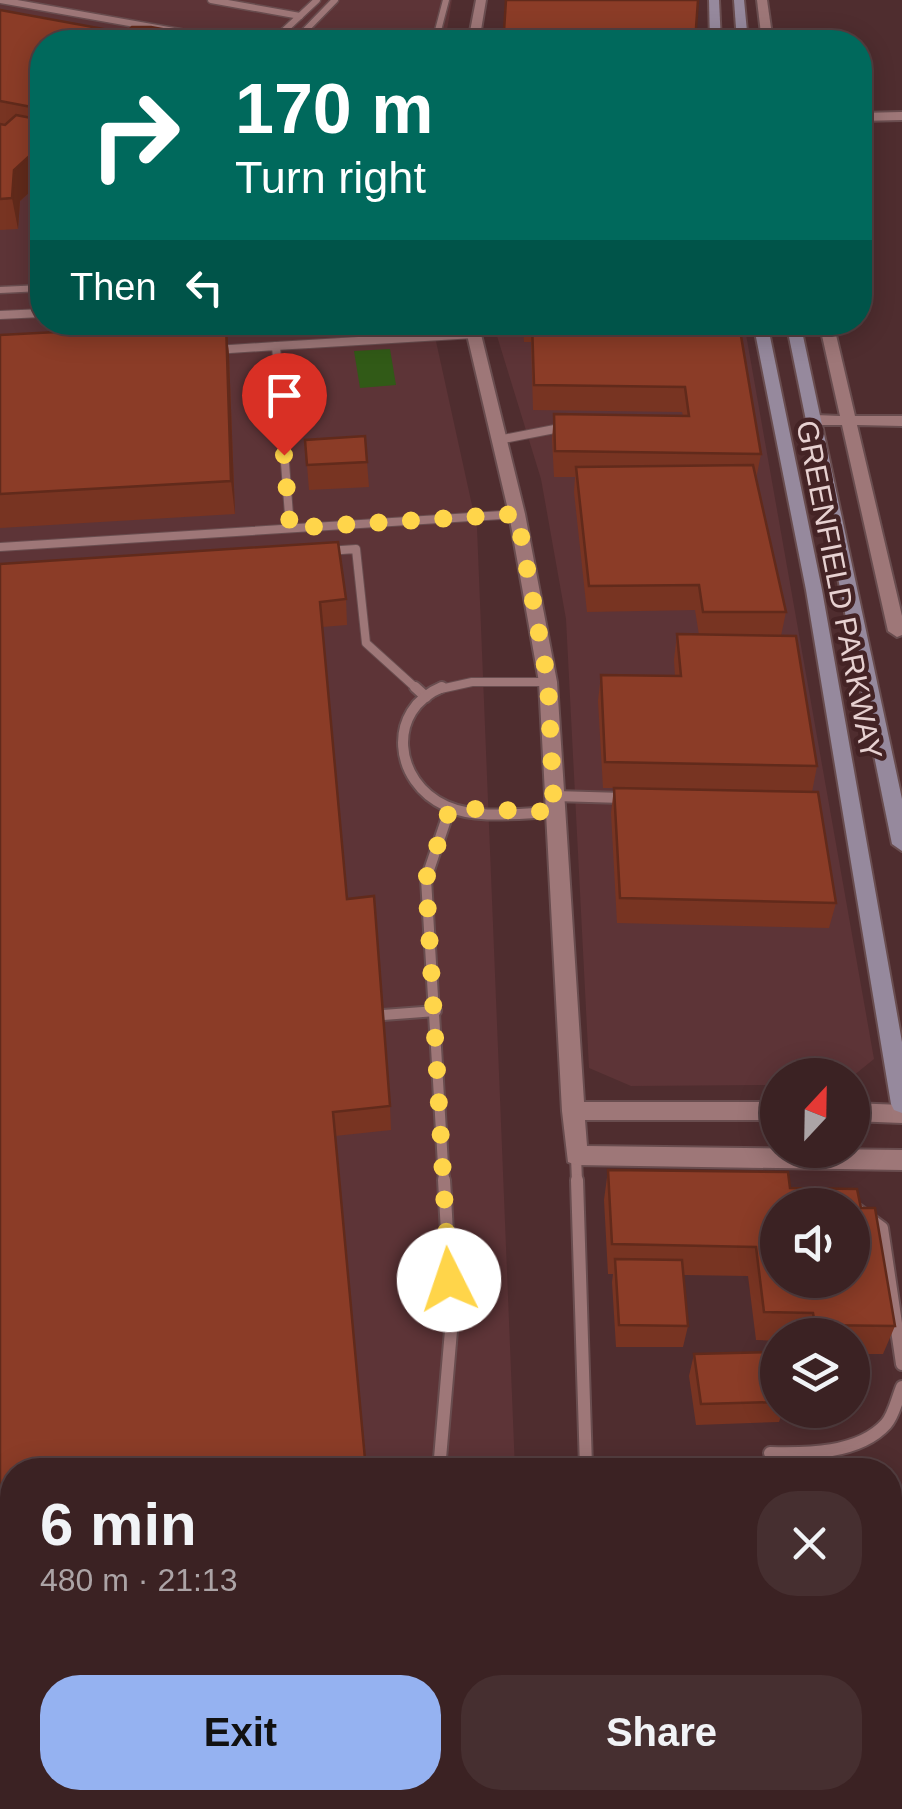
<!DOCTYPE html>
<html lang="en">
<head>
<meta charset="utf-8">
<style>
	:root { --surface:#3b2223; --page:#462f30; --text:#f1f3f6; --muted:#aca4a6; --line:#543f41; --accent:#95b2f1 }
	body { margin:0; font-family:Helvetica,sans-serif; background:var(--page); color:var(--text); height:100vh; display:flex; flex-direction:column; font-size:38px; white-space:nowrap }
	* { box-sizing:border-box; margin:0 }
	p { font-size:32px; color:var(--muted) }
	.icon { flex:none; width:55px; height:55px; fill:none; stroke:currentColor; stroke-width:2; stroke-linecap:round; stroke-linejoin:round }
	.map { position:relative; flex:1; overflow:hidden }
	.details { position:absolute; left:0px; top:1458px; width:902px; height:352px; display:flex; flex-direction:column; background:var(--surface); border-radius:40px 40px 0 0; box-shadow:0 5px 25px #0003,0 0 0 2px var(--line) }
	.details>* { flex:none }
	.hud { position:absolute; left:30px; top:30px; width:842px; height:305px; border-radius:40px; box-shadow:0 5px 25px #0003,0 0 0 2px var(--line); background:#00695c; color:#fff; overflow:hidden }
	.needle { width:65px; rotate:22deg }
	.fabs { position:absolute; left:760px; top:1058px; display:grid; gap:20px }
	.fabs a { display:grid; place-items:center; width:110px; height:110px; border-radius:50%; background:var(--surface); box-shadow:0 5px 25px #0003,0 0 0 2px var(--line); font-size:50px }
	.pin { position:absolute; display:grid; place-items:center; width:85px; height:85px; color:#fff; margin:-102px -42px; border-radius:50% 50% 50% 0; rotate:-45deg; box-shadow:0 0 10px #0007 }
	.pin .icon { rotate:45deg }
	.me { position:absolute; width:110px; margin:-55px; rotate:356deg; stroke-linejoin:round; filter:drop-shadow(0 0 8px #0008) }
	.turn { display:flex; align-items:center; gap:35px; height:210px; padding:0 40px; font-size:45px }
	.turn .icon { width:130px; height:130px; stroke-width:2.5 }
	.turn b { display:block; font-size:70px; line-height:85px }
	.then { display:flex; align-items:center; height:95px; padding:0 40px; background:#0003; gap:20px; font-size:38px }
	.round { display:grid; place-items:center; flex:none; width:105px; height:105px; border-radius:40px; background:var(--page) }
	.head { display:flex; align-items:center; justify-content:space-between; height:170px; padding:0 40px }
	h1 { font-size:60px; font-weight:700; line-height:75px }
	.cta { display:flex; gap:20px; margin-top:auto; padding:20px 40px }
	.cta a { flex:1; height:115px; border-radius:40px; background:var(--accent); color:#111; font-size:40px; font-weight:700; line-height:115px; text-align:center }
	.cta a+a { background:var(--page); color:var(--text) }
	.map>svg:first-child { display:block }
	.built { fill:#5d3437 }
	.green { fill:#315a17 }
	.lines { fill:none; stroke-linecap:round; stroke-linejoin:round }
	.lane-far3-casing { stroke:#694d4f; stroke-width:9 }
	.lane-far2-casing { stroke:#694d4f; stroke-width:10 }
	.lane-far1-casing { stroke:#694d4f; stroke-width:14 }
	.lane-casing { stroke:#694d4f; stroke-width:16 }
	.street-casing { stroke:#694d4f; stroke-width:4 }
	.secondary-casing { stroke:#694d4f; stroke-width:4 }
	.lane-far3 { stroke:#9e7778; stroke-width:6 }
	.lane-far2 { stroke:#9e7778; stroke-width:8 }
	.lane-far1 { stroke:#9e7778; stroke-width:10 }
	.lane { stroke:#9e7778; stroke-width:12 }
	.street { fill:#9e7778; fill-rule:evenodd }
	.secondary { fill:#96899d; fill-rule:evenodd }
	.wall { fill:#783422 }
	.shaded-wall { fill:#612a1b }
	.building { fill:#8b3c27; stroke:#612a1b; stroke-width:2.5; fill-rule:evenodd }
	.route { stroke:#ffd54a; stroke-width:18; stroke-dasharray:0 32.4 }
	.labels { text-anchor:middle; stroke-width:9; stroke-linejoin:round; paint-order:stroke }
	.street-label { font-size:30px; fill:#e7d1d1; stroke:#442325 }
</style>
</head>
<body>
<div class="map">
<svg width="902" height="1809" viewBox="0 0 902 1809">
	<rect width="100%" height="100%" fill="#4f2d2f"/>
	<g class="built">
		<path d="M 0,0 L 452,0 L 445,42 L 42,42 L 42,322 L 432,323 L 477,528 L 515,1470 L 12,1470 L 12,1798 L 94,1798 L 62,1809 L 0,1809 Z"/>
		<path d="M 493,323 L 744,323 L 874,1059 L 853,1076 L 778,1075 L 777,1085 L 631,1086 L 589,1068 L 566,619 L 541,479 Z"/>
	</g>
	<g class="green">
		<path d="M 390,349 L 396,385 L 360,388 L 354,351 Z"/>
		<path d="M 890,1488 L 902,1488 L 902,1809 L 62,1809 L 94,1798 L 890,1798 Z"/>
	</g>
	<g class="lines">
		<g class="lane-far3-casing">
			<g id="lane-far3">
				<path d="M 0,0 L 236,42"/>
				<path d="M 211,0 L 300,16"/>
				<path d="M 272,42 L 317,0"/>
				<path d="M 294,42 L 335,0"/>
				<path d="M 435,42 L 446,0"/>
				<path d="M 0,290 L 42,288"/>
			</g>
		</g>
		<g class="lane-far2-casing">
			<g id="lane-far2">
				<path d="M 0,315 L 42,313"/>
				<path d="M 276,346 L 474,334"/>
				<path d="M 215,350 L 276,346 L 290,528"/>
				<path d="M 498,440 L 565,427"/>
				<path d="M 0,547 L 517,514"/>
				<path d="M 327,551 L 356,549 L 366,643 L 418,690"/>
				<path d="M 436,690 L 472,682 L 548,682"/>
			</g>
		</g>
		<g class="lane-far1-casing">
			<g id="lane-far1">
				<path d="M 415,687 L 426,697"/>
				<path d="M 442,687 C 386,710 393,782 446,806 C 478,820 520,813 554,812"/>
				<path d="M 555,796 L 623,798"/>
				<path d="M 383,1015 L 436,1011"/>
				<path d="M 576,1156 L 577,1182"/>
				<path d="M 444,1182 L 426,879 L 450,808"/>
			</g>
		</g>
		<g class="lane-casing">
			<g id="lane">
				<path d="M 577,1180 L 586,1467"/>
				<path d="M 852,1206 L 882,1228 L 902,1364"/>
				<path d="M 770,1453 C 806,1454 859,1454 886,1424 C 894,1415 897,1399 902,1387"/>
				<path d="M 439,1470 L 452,1319 L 444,1180"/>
				<path d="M 0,1774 L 12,1774"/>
			</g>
		</g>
		<g class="street-casing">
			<g id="street">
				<path d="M 476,0 L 486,0 L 479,42 L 468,42 Z"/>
				<path d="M 757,0 L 767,0 L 773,42 L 762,42 Z"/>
				<path d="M 902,112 L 902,120 L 860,121 L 860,113 Z"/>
				<path d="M 464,322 L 478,322 L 525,514 L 557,682 L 584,1102 L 778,1102 L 778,1120 L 585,1120 L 587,1146 L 902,1150 L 902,1170 L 576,1165 L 568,1162 L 562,1111 L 539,682 L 509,514 Z"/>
				<path d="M 819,322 L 833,322 L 855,416 L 902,416 L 902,426 L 857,425 L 902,616 L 902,635 L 897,637 L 888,631 L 842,425 L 815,425 L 807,420 L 815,415 L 840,416 Z"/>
				<path d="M 852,1103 L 902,1105 L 902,1123 L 852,1121 Z"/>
			</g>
		</g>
		<g class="secondary-casing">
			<g id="secondary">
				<path d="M 709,0 L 719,0 L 721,42 L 710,42 Z"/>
				<path d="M 734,0 L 744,0 L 748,42 L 737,42 Z"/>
				<path d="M 753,322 L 767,322 L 822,590 L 902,1042 L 902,1113 L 894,1110 L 891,1104 L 806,590 Z"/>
				<path d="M 786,322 L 800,322 L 902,799 L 902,851 L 892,844 Z"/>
			</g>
		</g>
		<use href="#lane-far3" class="lane-far3"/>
		<use href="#lane-far2" class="lane-far2"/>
		<use href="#lane-far1" class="lane-far1"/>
		<use href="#lane" class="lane"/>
		<use href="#street" class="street"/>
		<use href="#secondary" class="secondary"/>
	</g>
	<g class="wall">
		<path d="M 506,0 L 698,0 L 695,42 L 504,42 Z"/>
		<path d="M 0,10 L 125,33 L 184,33 L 186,42 L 42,42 L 42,181 L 20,201 L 18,229 L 0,230 Z"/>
		<path d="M 523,322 L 732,322 L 761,454 L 756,479 L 786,612 L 781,636 L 817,766 L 812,792 L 836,903 L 829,928 L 617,923 L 611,813 L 614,788 L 603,788 L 598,701 L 601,675 L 675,676 L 674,660 L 677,634 L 699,635 L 695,610 L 587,612 L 574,492 L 575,477 L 554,477 L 552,439 L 554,414 L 683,416 L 682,412 L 533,410 L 531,342 L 524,342 Z"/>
		<path d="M 226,323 L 229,356 L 235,514 L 0,528 L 0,335 Z"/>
		<path d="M 305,440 L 367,462 L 369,487 L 309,490 Z"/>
		<path d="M 0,564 L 346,599 L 347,625 L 322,627 L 347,899 L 390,1106 L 391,1130 L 335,1136 Z"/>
		<path d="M 608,1170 L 790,1188 L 861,1208 L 895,1326 L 883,1354 L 852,1354 L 852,1335 L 778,1335 L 778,1341 L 756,1340 L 748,1276 L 684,1275 L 688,1326 L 683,1347 L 616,1347 L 612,1282 L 613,1274 L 608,1274 L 604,1200 Z"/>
		<path d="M 694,1354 L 778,1356 L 778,1410 L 783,1410 L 779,1422 L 696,1425 L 689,1376 Z"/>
	</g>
	<g class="shaded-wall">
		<path d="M 184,33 L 186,42 L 175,42 Z"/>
		<path d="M 36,150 L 42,181 L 20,201 L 18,229 L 12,198 L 14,170 Z"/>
		<path d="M 226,323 L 229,356 L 235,514 L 231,481 Z"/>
		<path d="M 12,1716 L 12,1736 L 0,1740 L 0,1720 Z"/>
	</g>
	<g class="building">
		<path d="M 506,0 L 698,0 L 695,42 L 504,31 Z"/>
		<path d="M 0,10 L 125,33 L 132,27 L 151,27 L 184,33 L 175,42 L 42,42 L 42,109 L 0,101 Z"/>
		<path d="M 311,31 L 365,41 L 363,42 L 298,42 Z"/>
		<path d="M 16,115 L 42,120 L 42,152 L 36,150 L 14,170 L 12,198 L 0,199 L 0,124 L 5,125 Z"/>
		<path d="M 532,322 L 739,324 L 761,454 L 555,451 L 554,414 L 689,416 L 685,387 L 534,385 Z"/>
		<path d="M 226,323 L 231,481 L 0,494 L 0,335 Z"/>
		<path d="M 365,436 L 367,462 L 307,465 L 305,440 Z"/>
		<path d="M 753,465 L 786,612 L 703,612 L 699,585 L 589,586 L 576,467 Z"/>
		<path d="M 338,542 L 346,599 L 320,602 L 347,899 L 374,896 L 390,1106 L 333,1112 L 366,1470 L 12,1470 L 12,1716 L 0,1720 L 0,564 Z"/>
		<path d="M 677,634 L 796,636 L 817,766 L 605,762 L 601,675 L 681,676 Z"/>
		<path d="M 614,788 L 818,792 L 836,903 L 620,898 Z"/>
		<path d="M 608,1170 L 788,1172 L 790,1188 L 857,1189 L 861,1208 L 875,1208 L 895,1326 L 815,1325 L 813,1313 L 764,1312 L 756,1247 L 612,1244 ZM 778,1205 L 852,1205 L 852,1280 L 778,1280 Z"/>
		<path d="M 615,1259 L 682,1260 L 688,1326 L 619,1325 Z"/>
		<path d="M 777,1352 L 778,1402 L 701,1404 L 694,1354 Z"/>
	</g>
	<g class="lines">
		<path class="route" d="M 284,455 L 290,528 L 517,514 L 548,682 L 554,812 L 450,808 L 426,879 L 449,1280"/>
	</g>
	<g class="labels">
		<g class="street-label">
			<text transform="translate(839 590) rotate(79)" y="10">GREENFIELD PARKWAY</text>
		</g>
	</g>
</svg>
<div class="fabs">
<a><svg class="needle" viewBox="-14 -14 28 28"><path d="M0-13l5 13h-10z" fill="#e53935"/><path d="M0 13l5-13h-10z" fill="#aca4a6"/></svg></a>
<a><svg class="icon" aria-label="sound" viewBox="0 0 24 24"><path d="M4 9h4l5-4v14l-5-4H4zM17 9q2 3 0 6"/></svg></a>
<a><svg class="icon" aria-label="layers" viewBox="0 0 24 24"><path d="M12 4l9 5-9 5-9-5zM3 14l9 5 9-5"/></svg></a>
</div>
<div class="pin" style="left:284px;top:455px;background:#d93025"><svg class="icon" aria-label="arrive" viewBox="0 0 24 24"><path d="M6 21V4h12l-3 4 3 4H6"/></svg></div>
<svg class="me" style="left:449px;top:1280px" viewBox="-20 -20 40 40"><circle r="19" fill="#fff"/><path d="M0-13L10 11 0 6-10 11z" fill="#ffd54a"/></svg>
<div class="hud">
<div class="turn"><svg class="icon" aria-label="right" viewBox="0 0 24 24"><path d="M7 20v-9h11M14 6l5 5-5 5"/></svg><div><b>170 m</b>Turn right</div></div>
<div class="then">Then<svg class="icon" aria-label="left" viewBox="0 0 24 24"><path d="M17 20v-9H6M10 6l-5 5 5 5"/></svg></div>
</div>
<section class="details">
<div class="head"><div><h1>6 min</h1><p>480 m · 21:13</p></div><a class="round"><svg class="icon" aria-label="close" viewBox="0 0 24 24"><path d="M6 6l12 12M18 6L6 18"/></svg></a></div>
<div class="cta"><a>Exit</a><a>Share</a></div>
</section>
</div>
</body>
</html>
